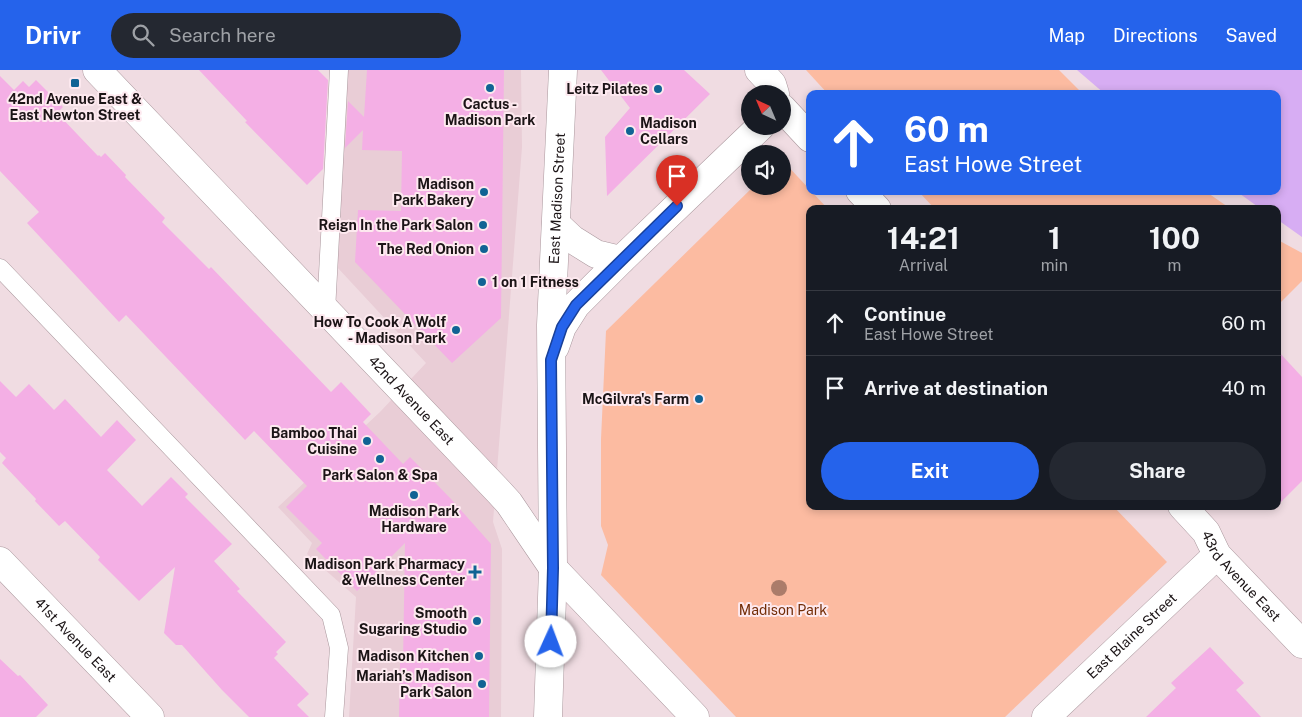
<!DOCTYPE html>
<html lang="en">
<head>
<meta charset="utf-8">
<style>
	:root { --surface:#171b24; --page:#242831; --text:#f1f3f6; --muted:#9ea1a6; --line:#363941; --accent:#2563eb }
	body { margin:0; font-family:"Public Sans",sans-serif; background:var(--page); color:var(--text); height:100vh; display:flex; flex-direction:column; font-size:19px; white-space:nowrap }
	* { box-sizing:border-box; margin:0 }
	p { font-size:16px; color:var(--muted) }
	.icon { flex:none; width:28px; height:28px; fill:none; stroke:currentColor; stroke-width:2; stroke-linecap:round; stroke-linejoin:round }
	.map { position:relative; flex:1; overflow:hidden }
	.details { position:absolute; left:806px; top:135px; width:475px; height:305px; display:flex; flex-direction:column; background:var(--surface); border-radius:10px; box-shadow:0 2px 8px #0003 }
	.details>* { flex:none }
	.top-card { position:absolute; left:806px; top:20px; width:475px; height:105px; border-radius:10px; box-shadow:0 2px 8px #0003; background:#2563eb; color:#fff; overflow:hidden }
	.needle { width:32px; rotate:316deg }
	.buttons { position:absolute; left:741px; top:15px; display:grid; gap:10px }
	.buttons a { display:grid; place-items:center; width:50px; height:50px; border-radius:50%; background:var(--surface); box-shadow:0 2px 8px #0003; font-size:25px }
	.pin { position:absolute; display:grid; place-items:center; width:42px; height:42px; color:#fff; margin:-51px -21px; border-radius:50% 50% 50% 0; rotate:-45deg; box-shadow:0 0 5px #0007 }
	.pin .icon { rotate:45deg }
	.me { position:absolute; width:55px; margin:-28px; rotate:2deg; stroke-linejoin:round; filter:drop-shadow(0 0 4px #0008) }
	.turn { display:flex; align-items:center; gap:18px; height:105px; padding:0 15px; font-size:22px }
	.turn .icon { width:65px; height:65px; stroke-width:2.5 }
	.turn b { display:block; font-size:35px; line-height:42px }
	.eta { display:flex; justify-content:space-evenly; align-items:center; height:85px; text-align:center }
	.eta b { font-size:30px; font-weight:700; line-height:35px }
	.button { display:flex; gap:10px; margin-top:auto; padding:10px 15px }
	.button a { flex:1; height:58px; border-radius:30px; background:var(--accent); color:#fff; font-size:20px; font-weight:700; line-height:58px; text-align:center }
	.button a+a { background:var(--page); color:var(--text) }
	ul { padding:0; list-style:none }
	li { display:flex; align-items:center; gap:15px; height:65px; padding:0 15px; border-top:1px solid var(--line) }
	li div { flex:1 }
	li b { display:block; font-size:19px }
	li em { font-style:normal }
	header { display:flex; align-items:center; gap:30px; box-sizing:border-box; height:70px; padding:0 25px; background:var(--accent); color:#fff }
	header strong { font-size:24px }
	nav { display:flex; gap:28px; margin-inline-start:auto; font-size:18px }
	.search { width:350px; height:45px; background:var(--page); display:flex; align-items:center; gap:12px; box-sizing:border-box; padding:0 18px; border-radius:28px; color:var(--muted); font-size:19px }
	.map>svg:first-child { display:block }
	.built { fill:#e9cdd6 }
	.green { fill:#fcbba1 }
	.water { fill:#d7adf3 }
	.building { fill:#f4afe5 }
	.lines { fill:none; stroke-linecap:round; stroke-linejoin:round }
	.service-casing { stroke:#aa979d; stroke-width:19 }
	.minor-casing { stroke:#aa979d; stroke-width:29 }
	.tertiary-casing { stroke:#aa979d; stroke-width:29 }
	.service { stroke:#fff; stroke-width:18 }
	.minor { stroke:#fff; stroke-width:28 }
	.tertiary { stroke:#fff; stroke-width:28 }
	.tree { fill:#ab7c6a }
	.route-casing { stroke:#184099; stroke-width:12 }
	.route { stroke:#2563eb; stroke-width:9 }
	.poi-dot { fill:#106394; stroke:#fde9ef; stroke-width:2 }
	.labels { text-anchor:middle; stroke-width:4; stroke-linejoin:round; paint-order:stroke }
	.poi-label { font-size:14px; font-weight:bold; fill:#1b1416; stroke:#fde9ef; text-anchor:end }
	.street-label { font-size:14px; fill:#1b1416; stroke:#fde9ef }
	.park-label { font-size:14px; fill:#732d07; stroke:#fde9ef }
</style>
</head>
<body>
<header>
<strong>Drivr</strong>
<div class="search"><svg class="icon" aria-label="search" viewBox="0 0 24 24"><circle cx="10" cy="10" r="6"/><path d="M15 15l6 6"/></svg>Search here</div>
<nav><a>Map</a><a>Directions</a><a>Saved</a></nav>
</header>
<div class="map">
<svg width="1302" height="647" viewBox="0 0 1302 647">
	<rect width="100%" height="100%" fill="#f0dce2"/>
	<path class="built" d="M 348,0 L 521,0 L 522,77 L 493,452 L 502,479 L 501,647 L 349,647 L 356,527 L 307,484 L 312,473 L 278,437 L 380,342 L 426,293 L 337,197 Z"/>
	<g class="green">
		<path d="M 806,0 L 1059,0 L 1083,24 L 828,24 Z"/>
		<path d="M 783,91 L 828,139 L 810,139 L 810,436 L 1113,436 L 1167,492 L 1005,647 L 736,647 L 601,505 L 608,475 L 601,456 L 601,369 L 606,261 L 754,116 L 782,116 Z"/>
		<path d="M 918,121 L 1205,121 L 1231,139 L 935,139 Z"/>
		<path d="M 1278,170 L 1302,183 L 1302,211 L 1278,235 Z"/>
	</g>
	<path class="water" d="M 1077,0 L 1302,0 L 1302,167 L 1278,150 L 1278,139 L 1261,139 L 1236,121 L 1278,121 L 1278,24 L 1105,24 Z"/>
	<g class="building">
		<path d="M 199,0 L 318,0 L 328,10 L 323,99 L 307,115 L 245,52 L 247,51 Z"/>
		<path d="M 367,0 L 504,0 L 501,248 L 452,293 L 355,192 L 358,140 L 401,141 L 402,81 L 362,80 L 363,60 L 345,78 L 348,31 L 364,47 Z"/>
		<path d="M 601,0 L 684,0 L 710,24 L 607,126 L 605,67 L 630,38 Z"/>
		<path d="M 0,6 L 14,20 L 23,11 L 29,17 L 36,10 L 63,37 L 57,43 L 98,86 L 99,85 L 101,87 L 105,83 L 126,105 L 125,107 L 165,148 L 162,152 L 209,199 L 211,197 L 331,322 L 341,312 L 371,344 L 363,352 L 403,394 L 410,387 L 451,429 L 491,474 L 489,647 L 399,647 L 400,593 L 403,593 L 405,473 L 357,521 L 316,479 L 322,473 L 286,437 L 307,416 L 254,361 L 245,370 L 126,245 L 119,252 L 27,153 L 39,142 L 0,101 Z"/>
		<path d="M 1278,281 L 1302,307 L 1302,411 L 1278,435 Z"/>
		<path d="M 0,311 L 16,327 L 29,314 L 54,340 L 65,329 L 101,367 L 117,350 L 136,370 L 107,400 L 142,436 L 171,407 L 188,424 L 185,427 L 232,474 L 214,491 L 240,519 L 237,521 L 286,572 L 276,582 L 278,584 L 274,588 L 309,624 L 297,635 L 309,647 L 249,647 L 222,620 L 182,575 L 176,575 L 164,563 L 175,497 L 139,531 L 98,490 L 100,487 L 65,451 L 59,456 L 35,431 L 36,429 L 2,393 L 6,388 L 0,382 Z"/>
		<path d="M 1210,577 L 1244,613 L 1236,620 L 1261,647 L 1146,647 L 1176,618 L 1171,613 Z"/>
		<path d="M 0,589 L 18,606 L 20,605 L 48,635 L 36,647 L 0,647 Z"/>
	</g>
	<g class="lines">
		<g class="service-casing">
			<g id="service">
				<path d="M 0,198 L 331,545 L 339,578 L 334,647"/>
				<path d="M 326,241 L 339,0"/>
			</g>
		</g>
		<g class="minor-casing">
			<g id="minor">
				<path id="s1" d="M 97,0 L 499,422 L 509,433 L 553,498 L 695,647"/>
				<path d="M 782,38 L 810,68"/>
				<path d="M 860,121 L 877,139"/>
				<path id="s2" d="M 1182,436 L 1206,462 L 1217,485 L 1302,574"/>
				<path id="s3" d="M 0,491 L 150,647"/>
				<path id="s4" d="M 1046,647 L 1217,485"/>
			</g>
		</g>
		<g class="tertiary-casing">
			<g id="tertiary">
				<path d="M 759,0 L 772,14 L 775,24"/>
				<path d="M 556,154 L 572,169 L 596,184 L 621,190"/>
				<path d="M 555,277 L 562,257 L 576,235 L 621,190 L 761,56"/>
				<path id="s5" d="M 548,647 L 553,498 L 551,255 L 563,0"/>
			</g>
		</g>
		<use href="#service" class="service"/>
		<use href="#minor" class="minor"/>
		<use href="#tertiary" class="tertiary"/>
	</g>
	<circle class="tree" cx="779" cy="518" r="8"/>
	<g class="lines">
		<g class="route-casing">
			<path id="route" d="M 551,572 L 553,498 L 551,290 L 562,257 L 576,235 L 677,136"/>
		</g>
		<use href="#route" class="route"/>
	</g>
	<g class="poi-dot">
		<rect x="70" y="8" width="10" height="10" rx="2.5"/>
		<circle cx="490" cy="18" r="5"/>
		<circle cx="658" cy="19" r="5"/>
		<circle cx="630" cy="61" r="5"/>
		<circle cx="484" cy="122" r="5"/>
		<circle cx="483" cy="155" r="5"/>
		<circle cx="484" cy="179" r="5"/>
		<circle cx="482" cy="212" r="5"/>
		<circle cx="456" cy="260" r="5"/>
		<circle cx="699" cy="329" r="5"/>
		<circle cx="367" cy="371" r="5"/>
		<circle cx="380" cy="389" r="5"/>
		<circle cx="414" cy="425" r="5"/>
		<path d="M472.5 494.5h5v5h5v5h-5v5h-5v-5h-5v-5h5z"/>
		<circle cx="477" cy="551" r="5"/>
		<circle cx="479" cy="586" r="5"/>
		<circle cx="482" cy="614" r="5"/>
	</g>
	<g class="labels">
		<g class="poi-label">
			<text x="648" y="24">Leitz Pilates</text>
			<text x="75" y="34" text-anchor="middle">42nd Avenue East &amp;<tspan x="75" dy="16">East Newton Street</tspan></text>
			<text x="490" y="39" text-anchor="middle">Cactus -<tspan x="490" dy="16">Madison Park</tspan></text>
			<text x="640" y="58" text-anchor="start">Madison<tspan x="640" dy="16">Cellars</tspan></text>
			<text x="474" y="119">Madison<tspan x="474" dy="16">Park Bakery</tspan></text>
			<text x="473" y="160">Reign In the Park Salon</text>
			<text x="474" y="184">The Red Onion</text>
			<text x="492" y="217" text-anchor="start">1 on 1 Fitness</text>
			<text x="446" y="257">How To Cook A Wolf<tspan x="446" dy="16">- Madison Park</tspan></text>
			<text x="689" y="334">McGilvra's Farm</text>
			<text x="357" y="368">Bamboo Thai<tspan x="357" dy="16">Cuisine</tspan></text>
			<text x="380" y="410" text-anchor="middle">Park Salon &amp; Spa</text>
			<text x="414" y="446" text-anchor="middle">Madison Park<tspan x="414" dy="16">Hardware</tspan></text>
			<text x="465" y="499">Madison Park Pharmacy<tspan x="465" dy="16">&amp; Wellness Center</tspan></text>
			<text x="467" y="548">Smooth<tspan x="467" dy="16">Sugaring Studio</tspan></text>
			<text x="469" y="591">Madison Kitchen</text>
			<text x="472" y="611">Mariah’s Madison<tspan x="472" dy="16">Park Salon</tspan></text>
		</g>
		<g class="street-label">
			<text dy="5" stroke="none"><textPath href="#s5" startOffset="519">East Madison Street</textPath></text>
			<text dy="5" stroke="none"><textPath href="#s1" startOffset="456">42nd Avenue East</textPath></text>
			<text dy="5" stroke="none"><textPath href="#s2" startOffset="92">43rd Avenue East</textPath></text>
			<text dy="5" stroke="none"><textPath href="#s4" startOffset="118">East Blaine Street</textPath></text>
			<text dy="5" stroke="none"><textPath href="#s3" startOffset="109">41st Avenue East</textPath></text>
		</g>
		<g class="park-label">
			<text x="783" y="545">Madison Park</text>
		</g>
	</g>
</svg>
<div class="buttons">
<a><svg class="needle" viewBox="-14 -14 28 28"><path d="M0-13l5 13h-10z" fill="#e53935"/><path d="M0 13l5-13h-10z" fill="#9ea1a6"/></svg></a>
<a><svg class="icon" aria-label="sound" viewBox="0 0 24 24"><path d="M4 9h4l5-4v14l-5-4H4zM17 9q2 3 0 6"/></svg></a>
</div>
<div class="pin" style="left:677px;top:136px;background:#d93025"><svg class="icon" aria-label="arrive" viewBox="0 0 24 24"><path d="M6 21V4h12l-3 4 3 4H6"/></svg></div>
<svg class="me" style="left:551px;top:572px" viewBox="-20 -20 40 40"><circle r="19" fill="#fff"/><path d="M0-13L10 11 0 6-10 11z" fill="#2563eb"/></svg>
<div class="top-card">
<div class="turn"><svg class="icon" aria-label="ahead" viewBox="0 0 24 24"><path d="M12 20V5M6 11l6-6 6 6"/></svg><div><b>60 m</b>East Howe Street</div></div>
</div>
<section class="details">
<div class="eta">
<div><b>14:21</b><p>Arrival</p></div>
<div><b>1</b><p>min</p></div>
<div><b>100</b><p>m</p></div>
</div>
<ul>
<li><svg class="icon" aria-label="ahead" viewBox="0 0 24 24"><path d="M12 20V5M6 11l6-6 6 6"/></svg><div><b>Continue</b><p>East Howe Street</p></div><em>60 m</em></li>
<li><svg class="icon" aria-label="arrive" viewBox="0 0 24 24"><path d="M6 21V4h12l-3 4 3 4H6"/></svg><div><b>Arrive at destination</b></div><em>40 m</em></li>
</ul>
<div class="button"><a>Exit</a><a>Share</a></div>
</section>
</div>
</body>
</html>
